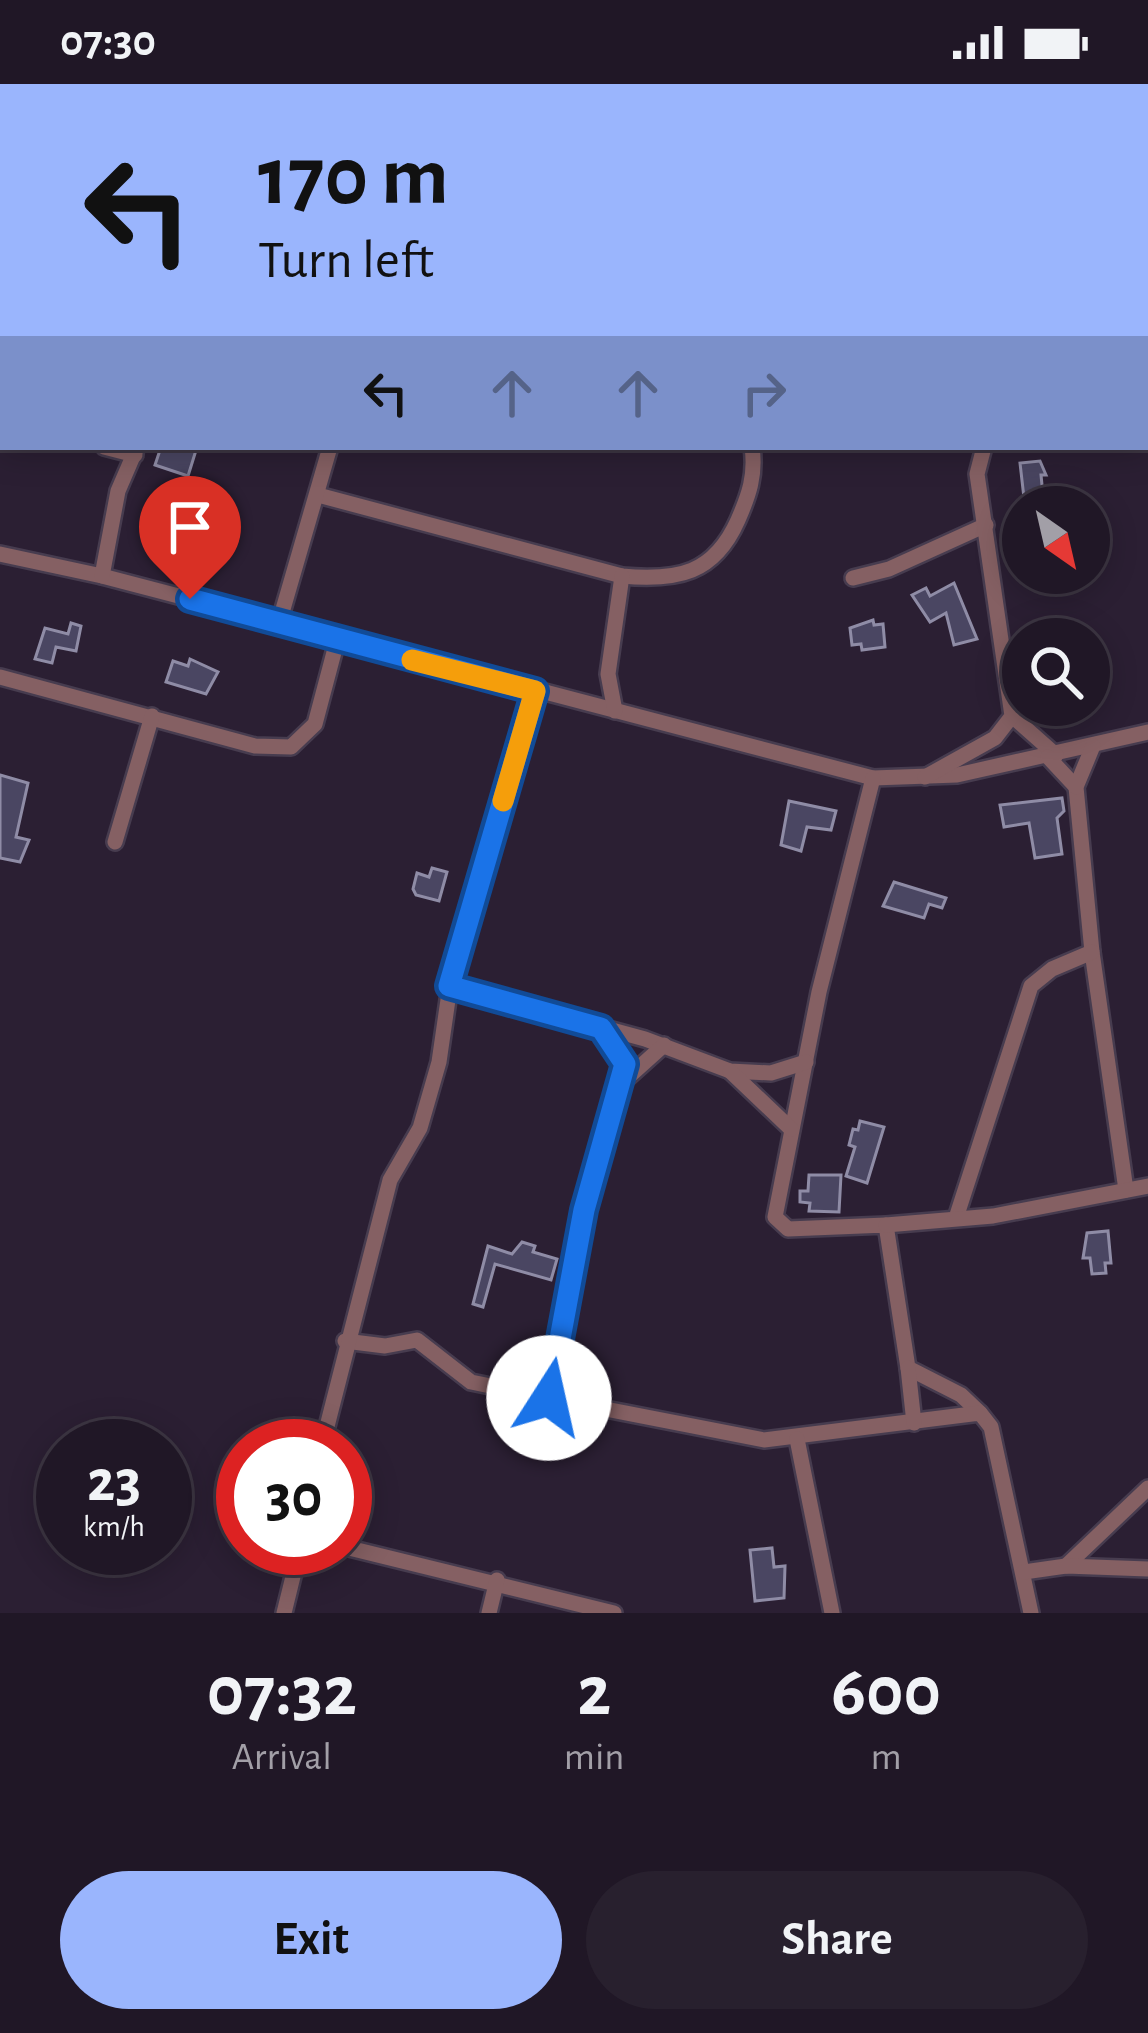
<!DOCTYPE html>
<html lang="en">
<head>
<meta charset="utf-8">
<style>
	:root { --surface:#201726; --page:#28202e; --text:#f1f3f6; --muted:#a29fa7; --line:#3d3643; --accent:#9ab5fd }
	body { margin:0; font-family:"Alegreya Sans",sans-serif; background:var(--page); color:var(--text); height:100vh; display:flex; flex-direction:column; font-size:45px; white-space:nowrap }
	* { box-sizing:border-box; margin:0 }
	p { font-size:39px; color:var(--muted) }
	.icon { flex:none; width:66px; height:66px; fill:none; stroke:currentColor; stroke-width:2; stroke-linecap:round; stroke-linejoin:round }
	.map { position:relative; height:1529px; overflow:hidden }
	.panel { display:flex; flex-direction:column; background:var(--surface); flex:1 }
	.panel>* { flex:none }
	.banner { position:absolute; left:0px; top:0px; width:1149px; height:366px; box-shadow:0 6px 30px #0003,0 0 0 3px var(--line); background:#9ab5fd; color:#111; overflow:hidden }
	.needle { width:78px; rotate:146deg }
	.tools { position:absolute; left:1002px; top:402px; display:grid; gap:24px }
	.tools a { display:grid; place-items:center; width:108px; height:108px; border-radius:50%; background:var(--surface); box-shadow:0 6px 30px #0003,0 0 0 3px var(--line); font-size:60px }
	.speed { position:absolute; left:36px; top:1335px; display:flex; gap:24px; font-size:60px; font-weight:700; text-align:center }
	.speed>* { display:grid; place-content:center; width:156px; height:156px; border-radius:50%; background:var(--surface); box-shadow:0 6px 30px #0003,0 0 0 3px var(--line); line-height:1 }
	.speed small { font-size:30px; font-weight:400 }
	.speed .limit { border:18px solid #d22; background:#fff; color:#111 }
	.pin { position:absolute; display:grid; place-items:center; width:102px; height:102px; color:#fff; margin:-123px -51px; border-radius:50% 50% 50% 0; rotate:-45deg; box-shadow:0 0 12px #0007 }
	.pin .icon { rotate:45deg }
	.me { position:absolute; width:132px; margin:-66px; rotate:10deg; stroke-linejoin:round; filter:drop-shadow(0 0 9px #0008) }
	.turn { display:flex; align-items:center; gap:42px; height:252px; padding:0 60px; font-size:54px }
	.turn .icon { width:156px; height:156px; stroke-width:2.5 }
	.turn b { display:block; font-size:84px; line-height:102px }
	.lanes { display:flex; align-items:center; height:114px; padding:0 60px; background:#0003; justify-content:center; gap:60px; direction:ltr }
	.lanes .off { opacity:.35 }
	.eta { display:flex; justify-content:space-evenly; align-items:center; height:204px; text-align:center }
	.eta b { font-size:72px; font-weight:700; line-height:84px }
	.action { display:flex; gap:24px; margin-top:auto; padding:24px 60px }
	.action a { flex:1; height:138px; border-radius:72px; background:var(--accent); color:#111; font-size:48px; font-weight:700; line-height:138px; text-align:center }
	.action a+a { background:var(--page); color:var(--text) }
	.status { display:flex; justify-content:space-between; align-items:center; height:84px; padding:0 60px; background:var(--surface); direction:ltr }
	.status svg { height:33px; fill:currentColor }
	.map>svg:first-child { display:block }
	.building { fill:#4a4662; stroke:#8f8ca6; stroke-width:3 }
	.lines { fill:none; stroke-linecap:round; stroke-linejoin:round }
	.street-casing { stroke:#473c4f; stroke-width:20 }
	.street { stroke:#856063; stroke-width:15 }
	.route-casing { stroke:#114b97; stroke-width:30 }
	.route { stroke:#1a73e8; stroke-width:21 }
	.slow { stroke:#f59e0b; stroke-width:21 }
</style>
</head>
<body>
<div class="status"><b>07:30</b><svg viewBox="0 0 49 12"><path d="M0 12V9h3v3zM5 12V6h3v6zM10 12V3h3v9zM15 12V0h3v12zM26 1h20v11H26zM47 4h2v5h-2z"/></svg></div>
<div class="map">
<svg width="1148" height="1529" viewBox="0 0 1148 1529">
	<rect width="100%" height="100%" fill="#2b1f33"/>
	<g class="building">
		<path d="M 161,363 L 197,363 L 188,392 L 155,381 Z"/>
		<path d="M 1040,377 L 1046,391 L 1041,391 L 1043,411 L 1024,414 L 1020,379 Z"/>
		<path d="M 954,499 L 977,555 L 954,561 L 946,529 L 930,538 L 912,511 L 926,504 L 930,512 Z"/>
		<path d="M 873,536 L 874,541 L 883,540 L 885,563 L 862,566 L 861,560 L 852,561 L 850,544 Z"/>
		<path d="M 71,539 L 81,542 L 76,567 L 56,563 L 52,579 L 35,575 L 45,544 L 68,550 Z"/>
		<path d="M 190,575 L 218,588 L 206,610 L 166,598 L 173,577 L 188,582 Z"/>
		<path d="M 0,691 L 28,699 L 16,753 L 29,756 L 20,778 L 0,774 Z"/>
		<path d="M 1062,714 L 1064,727 L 1057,734 L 1062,770 L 1035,774 L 1029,739 L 1004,743 L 1000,721 Z"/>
		<path d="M 789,717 L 836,727 L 831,746 L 807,743 L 801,767 L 781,761 Z"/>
		<path d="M 432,784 L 447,788 L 439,817 L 416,811 L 413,805 L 417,789 L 429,793 Z"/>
		<path d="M 894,798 L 946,814 L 942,824 L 929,820 L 924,834 L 883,822 Z"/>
		<path d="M 860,1037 L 884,1043 L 867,1099 L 846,1092 L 855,1063 L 849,1061 L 853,1045 L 858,1046 Z"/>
		<path d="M 809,1091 L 841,1091 L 839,1128 L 809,1127 L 810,1119 L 800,1118 L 800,1107 L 808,1107 Z"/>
		<path d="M 1108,1147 L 1111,1179 L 1105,1179 L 1106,1189 L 1092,1190 L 1090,1174 L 1083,1174 L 1087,1149 Z"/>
		<path d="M 522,1158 L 535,1162 L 533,1168 L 557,1175 L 551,1196 L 495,1180 L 483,1223 L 473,1220 L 488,1162 L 512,1170 Z"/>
		<path d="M 772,1464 L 774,1483 L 785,1482 L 784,1514 L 755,1517 L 750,1466 Z"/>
	</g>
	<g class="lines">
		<g class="street-casing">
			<g id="street">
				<path d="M 496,0 L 507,3"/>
				<path d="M 1042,0 L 1042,3"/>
				<path d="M 14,3 L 15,0"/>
				<path d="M 229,3 L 230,0"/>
				<path d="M 543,3 L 543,0"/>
				<path d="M 685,3 L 686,0"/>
				<path d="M 849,3 L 850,0"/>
				<path d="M 0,47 L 3,38"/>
				<path d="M 1146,181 L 1148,180"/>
				<path d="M 0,337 L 3,338"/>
				<path d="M 104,363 L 135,371"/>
				<path d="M 318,411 L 622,492 C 678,497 714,490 738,436 C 749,411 756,391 752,363"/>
				<path d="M 0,470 L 102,492 L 873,694 L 957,691 L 1148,648"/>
				<path d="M 102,492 L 118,407 L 137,363"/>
				<path d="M 853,494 L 889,485 L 986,441"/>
				<path d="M 279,539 L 330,363"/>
				<path d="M 0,593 L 255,662 L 291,663 L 315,640 L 337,557"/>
				<path d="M 615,627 L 608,590 L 622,492"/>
				<path d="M 1012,632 L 1056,671"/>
				<path d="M 1093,662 L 1076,703 L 1092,868 L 1126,1106"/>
				<path d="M 1048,673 L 1076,703"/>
				<path d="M 925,693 L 995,654 L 1012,632 L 977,390 L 984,363"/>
				<path d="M 873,694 L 819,908 L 775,1133 L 788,1145 L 886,1141 L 908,1284 L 961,1311 L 980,1329"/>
				<path d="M 115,758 L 152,632"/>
				<path d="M 450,902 L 645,955 L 730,987 L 771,989 L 806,978"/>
				<path d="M 601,944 L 621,969 L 624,994"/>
				<path d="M 664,961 L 624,997 L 584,1126 L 549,1314 L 764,1356 L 980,1329 L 991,1343 L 1031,1529"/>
				<path d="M 730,987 L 791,1045"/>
				<path d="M 956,1134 L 1031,902 L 1052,885 L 1092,868"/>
				<path d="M 886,1141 L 993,1132 L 1148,1102"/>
				<path d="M 345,1257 L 385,1262 L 417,1256 L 471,1298 L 549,1314"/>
				<path d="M 908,1284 L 914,1339"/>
				<path d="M 797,1355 L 832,1529"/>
				<path d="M 322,1362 L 390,1096 L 420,1044 L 439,978 L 450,902 L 535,607"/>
				<path d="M 345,1463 L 614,1529"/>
				<path d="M 1066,1482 L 1148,1404"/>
				<path d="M 1024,1488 L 1066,1482 L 1148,1485"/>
				<path d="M 284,1529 L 300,1464"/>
				<path d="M 489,1529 L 497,1496"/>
			</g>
		</g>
		<use href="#street" class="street"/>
	</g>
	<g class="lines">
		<g class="route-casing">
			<path id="route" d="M 190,515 L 535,607 L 449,902 L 601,944 L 625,980 L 584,1126 L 549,1314"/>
		</g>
		<use href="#route" class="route"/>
		<path class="slow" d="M 412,576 L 535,607 L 503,717"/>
	</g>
</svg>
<div class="tools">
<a><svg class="needle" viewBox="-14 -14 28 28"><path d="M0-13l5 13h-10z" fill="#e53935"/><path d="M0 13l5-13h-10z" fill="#a29fa7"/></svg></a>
<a><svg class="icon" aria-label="search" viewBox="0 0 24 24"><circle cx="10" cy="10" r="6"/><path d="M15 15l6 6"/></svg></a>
</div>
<div class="speed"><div>23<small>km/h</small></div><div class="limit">30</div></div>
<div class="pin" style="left:190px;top:515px;background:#d93025"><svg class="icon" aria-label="arrive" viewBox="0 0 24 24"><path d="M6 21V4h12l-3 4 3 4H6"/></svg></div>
<svg class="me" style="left:549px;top:1314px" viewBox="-20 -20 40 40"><circle r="19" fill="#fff"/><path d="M0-13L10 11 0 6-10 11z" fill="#1a73e8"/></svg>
<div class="banner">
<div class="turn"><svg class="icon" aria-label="left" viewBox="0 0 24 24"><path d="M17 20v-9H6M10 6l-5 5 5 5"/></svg><div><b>170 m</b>Turn left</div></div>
<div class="lanes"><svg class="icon" aria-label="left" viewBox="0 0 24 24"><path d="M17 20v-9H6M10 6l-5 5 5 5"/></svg><svg class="icon off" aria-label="ahead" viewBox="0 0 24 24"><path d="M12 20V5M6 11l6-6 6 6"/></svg><svg class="icon off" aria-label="ahead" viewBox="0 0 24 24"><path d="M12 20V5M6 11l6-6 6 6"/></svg><svg class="icon off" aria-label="right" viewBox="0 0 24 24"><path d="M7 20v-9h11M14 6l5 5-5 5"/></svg></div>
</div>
</div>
<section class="panel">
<div class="eta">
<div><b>07:32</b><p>Arrival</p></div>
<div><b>2</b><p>min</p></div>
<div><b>600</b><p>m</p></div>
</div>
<div class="action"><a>Exit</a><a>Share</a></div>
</section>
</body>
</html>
